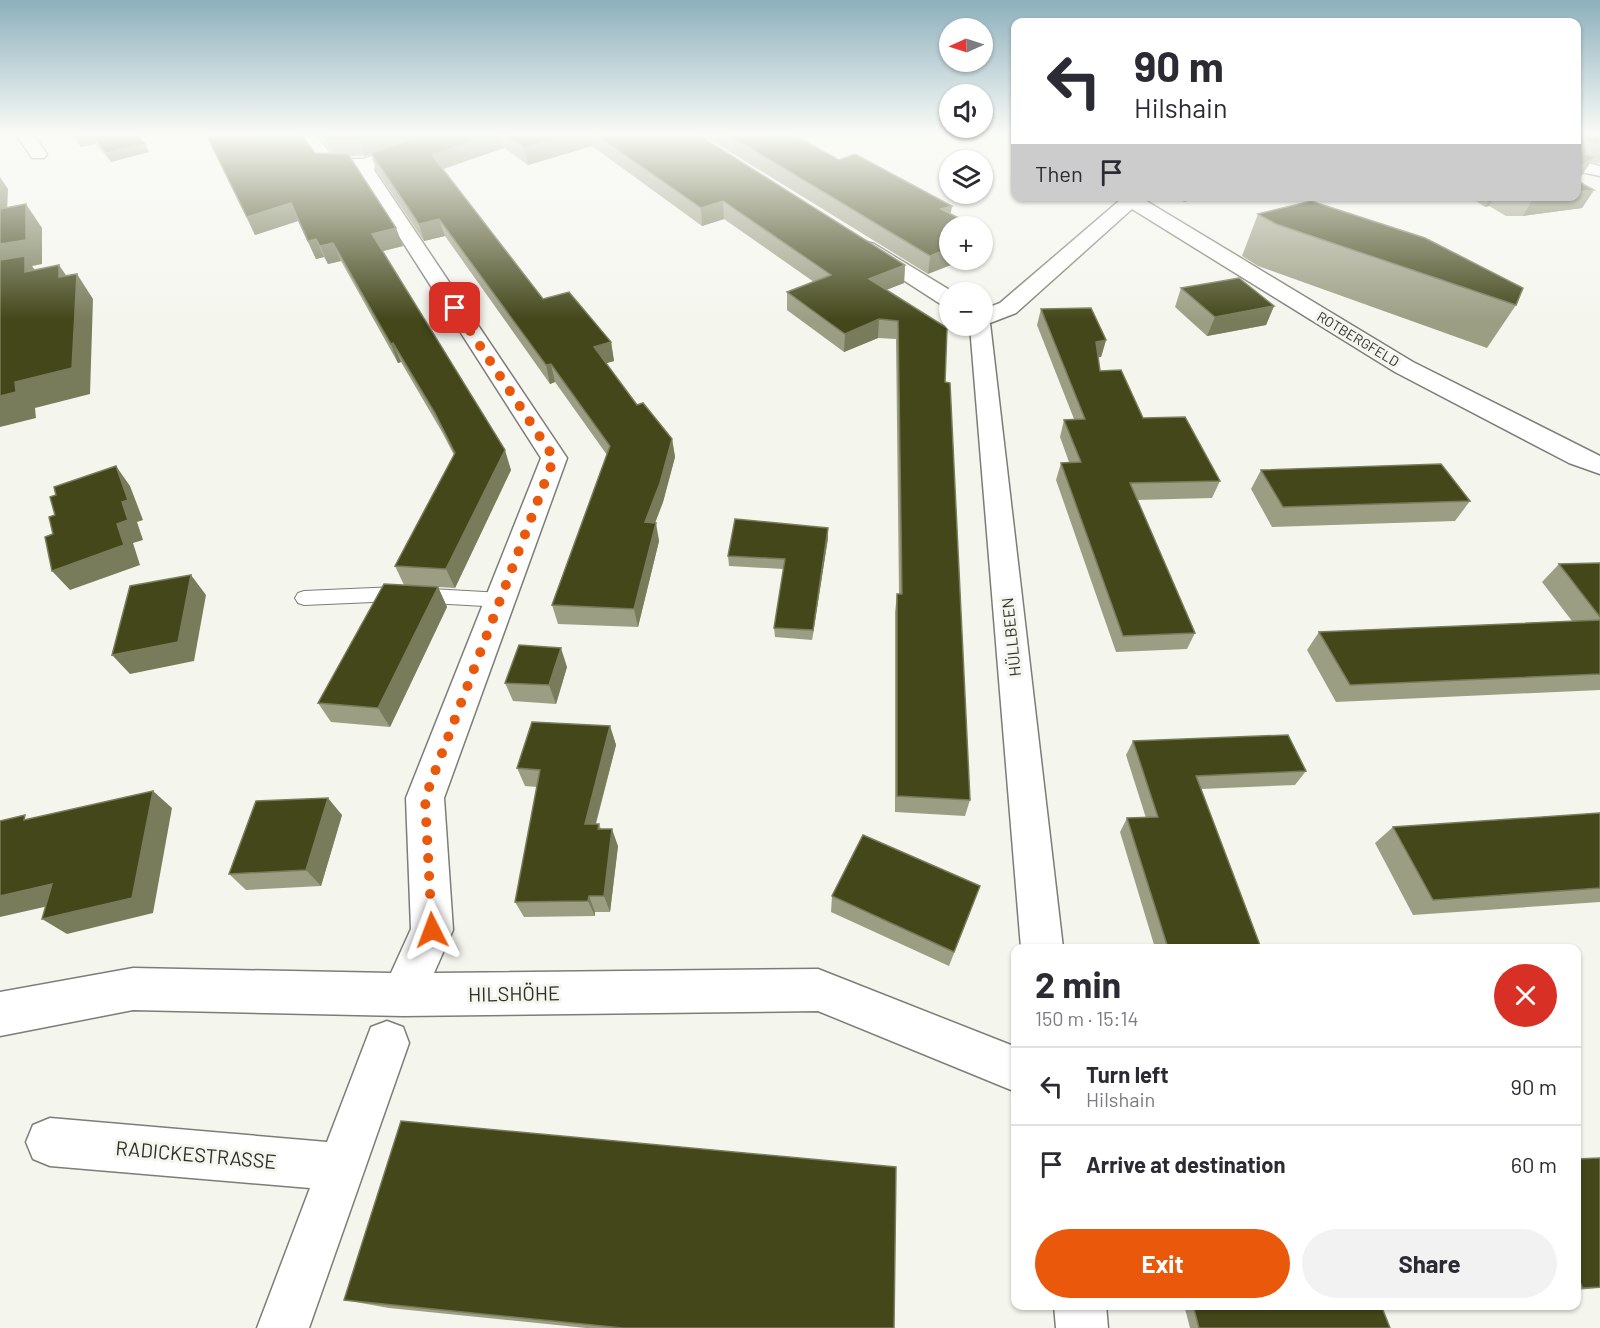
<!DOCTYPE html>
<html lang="en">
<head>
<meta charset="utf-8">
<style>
	:root { --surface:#fff; --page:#f2f2f3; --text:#2b2b33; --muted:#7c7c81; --line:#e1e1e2; --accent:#ea580c }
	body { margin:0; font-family:Barlow,sans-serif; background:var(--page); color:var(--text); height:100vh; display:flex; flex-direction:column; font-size:22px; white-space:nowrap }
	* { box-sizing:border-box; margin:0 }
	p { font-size:20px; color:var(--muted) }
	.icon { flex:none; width:33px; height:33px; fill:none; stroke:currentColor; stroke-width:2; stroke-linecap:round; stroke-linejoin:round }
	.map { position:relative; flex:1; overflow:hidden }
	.sheet { position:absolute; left:1011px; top:944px; width:570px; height:366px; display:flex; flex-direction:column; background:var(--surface); border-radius:12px; box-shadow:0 2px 4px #0004 }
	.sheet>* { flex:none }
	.guide { position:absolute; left:1011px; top:18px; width:570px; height:183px; border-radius:12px; box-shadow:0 2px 4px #0004; background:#fff; color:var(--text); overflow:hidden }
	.needle { width:39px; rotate:267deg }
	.buttons { position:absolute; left:939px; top:18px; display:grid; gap:12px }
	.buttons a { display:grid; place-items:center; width:54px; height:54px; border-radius:50%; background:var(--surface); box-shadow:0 2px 4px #0004; font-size:30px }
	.pin { position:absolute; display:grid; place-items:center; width:51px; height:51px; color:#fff; margin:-26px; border-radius:12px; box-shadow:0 3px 9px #0006 }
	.me { position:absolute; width:66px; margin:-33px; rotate:357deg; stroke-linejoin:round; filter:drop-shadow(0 0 4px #0008) }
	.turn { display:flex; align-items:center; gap:21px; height:126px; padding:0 24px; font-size:27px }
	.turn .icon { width:78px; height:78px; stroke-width:2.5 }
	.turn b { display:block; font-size:42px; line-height:51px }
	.then { display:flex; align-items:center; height:57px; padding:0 24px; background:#0003; gap:12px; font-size:22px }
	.round { display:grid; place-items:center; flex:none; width:63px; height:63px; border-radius:32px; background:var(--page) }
	.overview { display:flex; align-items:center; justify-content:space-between; height:102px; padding:0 24px }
	h1 { font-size:36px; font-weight:700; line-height:45px }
	.action { display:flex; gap:12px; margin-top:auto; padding:12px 24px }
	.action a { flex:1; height:69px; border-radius:36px; background:var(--accent); color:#fff; font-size:24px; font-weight:700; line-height:69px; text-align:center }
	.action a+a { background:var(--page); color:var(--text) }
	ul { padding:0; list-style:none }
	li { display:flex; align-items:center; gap:18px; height:78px; padding:0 24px; border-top:2px solid var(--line) }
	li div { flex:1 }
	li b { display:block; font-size:22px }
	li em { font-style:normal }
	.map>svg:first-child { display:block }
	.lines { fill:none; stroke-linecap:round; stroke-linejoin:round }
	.service-casing { stroke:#7c7d76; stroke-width:2 }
	.minor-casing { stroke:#7c7d76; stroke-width:3 }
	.service { fill:#fff; fill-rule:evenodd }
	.minor { fill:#fff; fill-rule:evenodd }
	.wall { fill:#9c9e84 }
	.shaded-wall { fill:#787c5a }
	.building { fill:#43471a; stroke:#787c5a; stroke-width:1.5 }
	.route { stroke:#ea580c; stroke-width:10; stroke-dasharray:0 18 }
	.labels { text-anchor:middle; stroke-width:6; stroke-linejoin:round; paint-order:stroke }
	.far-street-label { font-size:14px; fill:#2d2d2a; stroke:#f4f6ee }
	.street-label { font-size:16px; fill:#2d2d2a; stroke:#f4f6ee }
	.near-street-label { font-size:20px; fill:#2d2d2a; stroke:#f4f6ee }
</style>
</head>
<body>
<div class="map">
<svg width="1600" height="1328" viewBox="0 0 1600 1328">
	<rect width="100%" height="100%" fill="#f4f6ee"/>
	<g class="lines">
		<g class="service-casing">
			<path id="service" d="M 396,587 L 502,593 L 508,595 L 511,600 L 508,605 L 502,607 L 396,601 L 304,605 L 298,603 L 295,598 L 298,593 L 304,591 Z"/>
		</g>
		<g class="minor-casing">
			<g id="minor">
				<path d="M 16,134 L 33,134 L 47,154 L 44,158 L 32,158 Z"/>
				<path d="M 298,134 L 315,134 L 335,159 L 363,159 L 434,134 L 459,134 L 457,138 L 375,166 L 374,170 L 567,458 L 444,798 L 453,930 L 434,973 L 818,969 L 1016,1047 L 1016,1092 L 818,1011 L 403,1016 L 133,1010 L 0,1036 L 0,992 L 133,968 L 391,973 L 411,929 L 406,798 L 541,458 L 356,169 L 324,169 Z"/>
				<path d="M 1007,134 L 1016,134 L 1016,139 L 1009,138 Z"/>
				<path d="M 1576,160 L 1600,166 L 1600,176 L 1576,171 Z"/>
				<path d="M 1115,196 L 1138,196 L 1413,362 L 1600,456 L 1600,474 L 1569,463 L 1395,372 L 1132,209 L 1016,313 L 990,323 L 1063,948 L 1021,948 L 970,326 L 982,326 L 982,310 L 1000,303 L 1119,201 Z"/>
				<path d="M 867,242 L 874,244 L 953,292 L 950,292 L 950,306 L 942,305 L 860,252 L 857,248 L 860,244 Z"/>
				<path d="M 387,1021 L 403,1027 L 409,1043 L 309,1328 L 257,1328 L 310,1188 L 50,1166 L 33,1159 L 26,1142 L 33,1125 L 50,1118 L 327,1142 L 371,1027 Z"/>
				<path d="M 1054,1305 L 1106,1305 L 1108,1328 L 1056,1328 Z"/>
			</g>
		</g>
		<use href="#service" class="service"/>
		<use href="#minor" class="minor"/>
	</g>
	<g class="wall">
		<path d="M 71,134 L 137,134 L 145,144 L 149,152 L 111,162 L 96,144 L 81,147 Z"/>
		<path d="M 206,134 L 315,153 L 334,154 L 318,134 L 697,134 L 905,265 L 904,283 L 886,290 L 945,382 L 970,800 L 965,816 L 895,812 L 895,612 L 897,594 L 899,594 L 896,339 L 878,338 L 844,352 L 787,310 L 787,292 L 814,282 L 724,219 L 702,226 L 592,146 L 528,165 L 504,148 L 443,169 L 543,299 L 611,342 L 614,361 L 606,363 L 637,405 L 672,439 L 675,457 L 663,502 L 655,523 L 659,541 L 638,627 L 558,624 L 552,605 L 607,455 L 555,382 L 550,384 L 445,236 L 424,241 L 376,170 L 371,154 L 365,156 L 350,156 L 403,246 L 383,251 L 511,470 L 455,588 L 404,585 L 395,566 L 454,455 L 442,432 L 401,362 L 398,363 L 341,261 L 328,264 L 324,257 L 316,259 L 298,221 L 255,235 Z"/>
		<path d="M 701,134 L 792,134 L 839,160 L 952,206 L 928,274 Z"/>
		<path d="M 1576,134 L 1600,134 L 1600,162 L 1598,163 L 1591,162 L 1582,175 L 1576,179 Z"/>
		<path d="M 1594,190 L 1582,208 L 1523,216 L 1506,216 L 1489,206 L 1485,207 L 1468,196 L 1576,196 Z"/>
		<path d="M 1174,196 L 1206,196 L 1184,202 Z"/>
		<path d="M 1258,214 L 1516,305 L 1487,348 L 1258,266 L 1242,256 Z"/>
		<path d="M 1181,288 L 1274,306 L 1266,325 L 1207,336 L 1175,307 Z"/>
		<path d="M 1041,309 L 1106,340 L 1101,357 L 1098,357 L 1100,371 L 1143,418 L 1220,481 L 1212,498 L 1137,500 L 1195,633 L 1187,649 L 1116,652 L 1056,480 L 1061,463 L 1069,462 L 1060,437 L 1064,420 L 1074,419 L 1037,325 Z"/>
		<path d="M 1261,470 L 1470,501 L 1455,521 L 1272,527 L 1251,489 Z"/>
		<path d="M 828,538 L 812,640 L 775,637 L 774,628 L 783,569 L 729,566 L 728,556 Z"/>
		<path d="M 1600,563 L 1600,690 L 1336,702 L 1307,650 L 1319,632 L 1572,621 L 1542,582 L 1559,564 Z"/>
		<path d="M 438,587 L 447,607 L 390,727 L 331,722 L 318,703 Z"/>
		<path d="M 567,667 L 556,704 L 513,701 L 505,683 Z"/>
		<path d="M 610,726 L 616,745 L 596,824 L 599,824 L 601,829 L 618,846 L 610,912 L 595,912 L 595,916 L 524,917 L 515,902 L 537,787 L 525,786 L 517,768 Z"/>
		<path d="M 1133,741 L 1306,771 L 1295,785 L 1201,789 L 1261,948 L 1155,948 L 1120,832 L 1127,818 L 1146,818 L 1126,755 Z"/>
		<path d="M 1600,813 L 1600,902 L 1413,915 L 1375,843 L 1393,827 Z"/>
		<path d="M 342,815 L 321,886 L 246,890 L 229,874 Z"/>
		<path d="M 832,896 L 974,902 L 949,966 L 831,912 Z"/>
		<path d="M 1600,1158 L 1600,1288 L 1576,1290 L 1576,1159 Z"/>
		<path d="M 344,1300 L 894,1328 L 586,1328 L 389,1308 Z"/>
		<path d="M 1184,1305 L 1381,1305 L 1390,1328 L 1190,1328 Z"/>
	</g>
	<g class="shaded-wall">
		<path d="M 375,134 L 427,134 L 365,156 L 359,139 Z"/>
		<path d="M 493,134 L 501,134 L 504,148 L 437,171 L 432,155 Z"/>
		<path d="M 576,134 L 590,134 L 592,146 L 528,165 L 524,148 Z"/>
		<path d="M 91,135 L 96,144 L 81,147 L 76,139 Z"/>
		<path d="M 145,144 L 149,152 L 111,162 L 106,153 Z"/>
		<path d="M 1594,157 L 1582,175 L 1576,179 L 1576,169 Z"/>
		<path d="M 0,177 L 8,189 L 6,235 L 0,226 Z"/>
		<path d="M 1594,190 L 1582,208 L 1523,216 L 1534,197 L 1576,196 L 1576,192 Z"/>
		<path d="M 1186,196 L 1206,196 L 1184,202 Z"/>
		<path d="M 1491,196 L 1495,196 L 1489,206 L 1485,207 Z"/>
		<path d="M 723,201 L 724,219 L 702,226 L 701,208 Z"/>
		<path d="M 291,203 L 298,221 L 255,235 L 247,217 Z"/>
		<path d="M 26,204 L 42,228 L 42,264 L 32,266 L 42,280 L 0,271 L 0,244 Z"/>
		<path d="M 952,206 L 949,223 L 941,209 Z"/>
		<path d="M 439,219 L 445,236 L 424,241 L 419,224 Z"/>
		<path d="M 396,228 L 403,246 L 379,252 L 372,234 Z"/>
		<path d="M 316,239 L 324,257 L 316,259 L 308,241 Z"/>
		<path d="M 333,243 L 341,261 L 328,264 L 320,246 Z"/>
		<path d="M 950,248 L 950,260 L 964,260 L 928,274 L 930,256 Z"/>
		<path d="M 59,265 L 76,290 L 77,274 L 93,299 L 90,394 L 35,408 L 36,418 L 0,427 L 0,396 L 15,382 L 59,277 Z"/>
		<path d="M 905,265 L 904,283 L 868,297 L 869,279 Z"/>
		<path d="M 1274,306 L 1266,325 L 1207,336 L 1215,317 Z"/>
		<path d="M 879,319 L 878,338 L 844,352 L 845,334 Z"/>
		<path d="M 1106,340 L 1101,357 L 1092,358 L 1096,342 Z"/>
		<path d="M 611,342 L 614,361 L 597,366 L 594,347 Z"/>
		<path d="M 393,343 L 401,362 L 398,363 L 391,344 Z"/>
		<path d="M 551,364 L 555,382 L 550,384 L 546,365 Z"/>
		<path d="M 672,439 L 675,457 L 663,502 L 648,541 L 645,522 Z"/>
		<path d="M 505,450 L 511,470 L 455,588 L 446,569 Z"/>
		<path d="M 116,466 L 130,486 L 143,520 L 137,522 L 143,540 L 133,543 L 140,565 L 70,590 L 52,571 L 117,524 L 122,502 Z"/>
		<path d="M 656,523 L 659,541 L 638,627 L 634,609 Z"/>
		<path d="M 828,528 L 828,538 L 812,640 L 813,630 Z"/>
		<path d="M 191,575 L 206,595 L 194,661 L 130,674 L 112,655 Z"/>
		<path d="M 438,587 L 447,607 L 390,727 L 378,708 Z"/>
		<path d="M 561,648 L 567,667 L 556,704 L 549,685 Z"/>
		<path d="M 610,726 L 616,745 L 591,841 L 585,824 Z"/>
		<path d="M 153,791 L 172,808 L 153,913 L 67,934 L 42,919 Z"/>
		<path d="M 328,798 L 342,815 L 321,886 L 306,870 Z"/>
		<path d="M 612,829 L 618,846 L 610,912 L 604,896 Z"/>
		<path d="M 52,884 L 75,900 L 0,917 L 0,896 Z"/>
		<path d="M 589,896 L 595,912 L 595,916 L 588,901 Z"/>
	</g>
	<g class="building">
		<path d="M 73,134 L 137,134 L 145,144 L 106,153 L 91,135 L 76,139 Z"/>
		<path d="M 206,134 L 301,134 L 315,153 L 348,154 L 396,228 L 372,234 L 505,450 L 446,569 L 395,566 L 455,453 L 435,413 L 393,343 L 391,344 L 333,243 L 320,246 L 316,239 L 308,241 L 291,203 L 247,217 Z"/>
		<path d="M 325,134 L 375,134 L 359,139 L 330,140 Z"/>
		<path d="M 425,134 L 493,134 L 432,155 L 543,299 L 569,292 L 611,342 L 594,347 L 637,405 L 643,403 L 672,439 L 660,483 L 645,522 L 656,523 L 634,609 L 552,605 L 610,446 L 551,364 L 546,365 L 439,219 L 419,224 L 371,153 Z"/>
		<path d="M 504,134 L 576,134 L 524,148 Z"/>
		<path d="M 595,134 L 697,134 L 905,265 L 869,279 L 947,328 L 945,382 L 950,383 L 970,800 L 897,796 L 897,594 L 902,594 L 898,321 L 879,319 L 845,334 L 787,292 L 831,275 L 723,201 L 701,208 Z"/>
		<path d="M 727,134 L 792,134 L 839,160 L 855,154 L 952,206 L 941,209 L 974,226 L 950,226 L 950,248 L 930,256 Z"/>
		<path d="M 1576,134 L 1600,134 L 1600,144 L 1586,141 L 1586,155 L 1594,157 L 1576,169 Z"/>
		<path d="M 1576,180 L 1594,190 L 1576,192 Z"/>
		<path d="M 1514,196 L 1540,196 L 1517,198 Z"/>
		<path d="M 1311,201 L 1425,238 L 1523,288 L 1516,305 L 1276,224 L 1258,214 Z"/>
		<path d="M 26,204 L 26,240 L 0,244 L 0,209 Z"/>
		<path d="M 25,256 L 25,272 L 59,265 L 59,277 L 77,274 L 72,368 L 15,382 L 16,392 L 0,396 L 0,260 Z"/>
		<path d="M 1239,278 L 1274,306 L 1215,317 L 1181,288 Z"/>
		<path d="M 1091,308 L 1106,340 L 1096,342 L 1100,371 L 1121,370 L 1143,418 L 1185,417 L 1220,481 L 1130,483 L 1195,633 L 1123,636 L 1061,463 L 1081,462 L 1064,420 L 1085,419 L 1041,309 Z"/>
		<path d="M 1441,464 L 1470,501 L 1283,507 L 1261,470 Z"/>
		<path d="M 116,466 L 128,500 L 122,502 L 128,520 L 117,524 L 124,545 L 52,571 L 45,537 L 53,534 L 49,517 L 55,515 L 50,497 L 56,495 L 54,487 Z"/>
		<path d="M 735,519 L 828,528 L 813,630 L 774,628 L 785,559 L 728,556 Z"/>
		<path d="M 1600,563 L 1600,617 L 1559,564 Z"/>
		<path d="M 191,575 L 178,642 L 112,655 L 130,586 Z"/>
		<path d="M 384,584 L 438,587 L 378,708 L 318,703 Z"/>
		<path d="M 1600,620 L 1600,674 L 1350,685 L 1319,632 Z"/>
		<path d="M 519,645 L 561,648 L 549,685 L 505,683 Z"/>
		<path d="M 532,722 L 610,726 L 585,824 L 599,824 L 598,829 L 612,829 L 604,896 L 589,896 L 588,901 L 515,902 L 540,770 L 517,768 Z"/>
		<path d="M 1288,735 L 1306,771 L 1196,776 L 1261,948 L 1168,948 L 1127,818 L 1158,817 L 1133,741 Z"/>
		<path d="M 153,791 L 132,898 L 42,919 L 52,884 L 0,896 L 0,821 L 25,815 L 24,820 Z"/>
		<path d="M 328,798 L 306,870 L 229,874 L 256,801 Z"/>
		<path d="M 1600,813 L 1600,888 L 1433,900 L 1393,827 Z"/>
		<path d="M 863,835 L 980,886 L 954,952 L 832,896 Z"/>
		<path d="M 401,1121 L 896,1167 L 894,1328 L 623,1328 L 344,1300 Z"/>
		<path d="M 1600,1158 L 1600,1287 L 1583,1288 L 1576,1274 L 1576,1159 Z"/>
		<path d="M 1193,1305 L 1381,1305 L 1390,1328 L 1199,1328 Z"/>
	</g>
	<linearGradient id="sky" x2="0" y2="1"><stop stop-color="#8db0bc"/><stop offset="0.42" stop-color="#fafbf7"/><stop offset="1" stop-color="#fafbf7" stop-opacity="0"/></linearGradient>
	<rect width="1600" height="320" fill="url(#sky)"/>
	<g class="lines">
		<path class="route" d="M 432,930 L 425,798 L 554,458 L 455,308"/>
	</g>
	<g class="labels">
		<g class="far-street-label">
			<text transform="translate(1358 339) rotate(31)" y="5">ROTBERGFELD</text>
		</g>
		<g class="street-label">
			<text transform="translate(1011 637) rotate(-96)" y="6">HÜLLBEEN</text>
		</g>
		<g class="near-street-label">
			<text transform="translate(514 994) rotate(-1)" y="7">HILSHÖHE</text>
			<text transform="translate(196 1155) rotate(5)" y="7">RADICKESTRASSE</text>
		</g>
	</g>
</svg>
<div class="buttons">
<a><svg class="needle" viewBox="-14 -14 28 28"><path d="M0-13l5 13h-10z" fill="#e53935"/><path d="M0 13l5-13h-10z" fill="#7c7c81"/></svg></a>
<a><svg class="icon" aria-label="sound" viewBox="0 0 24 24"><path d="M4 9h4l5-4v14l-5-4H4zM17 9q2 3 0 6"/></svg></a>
<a><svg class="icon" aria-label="layers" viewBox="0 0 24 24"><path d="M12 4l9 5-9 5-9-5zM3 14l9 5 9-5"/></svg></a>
<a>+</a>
<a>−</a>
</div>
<div class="pin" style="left:455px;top:308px;background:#d93025"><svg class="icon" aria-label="arrive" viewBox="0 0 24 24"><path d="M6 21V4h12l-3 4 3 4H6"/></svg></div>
<svg class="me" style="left:432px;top:930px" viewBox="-20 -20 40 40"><path d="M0-17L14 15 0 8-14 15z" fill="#ea580c" stroke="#fff" stroke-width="4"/></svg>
<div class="guide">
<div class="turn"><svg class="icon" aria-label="left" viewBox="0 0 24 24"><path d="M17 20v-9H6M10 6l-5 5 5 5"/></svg><div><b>90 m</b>Hilshain</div></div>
<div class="then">Then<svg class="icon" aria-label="arrive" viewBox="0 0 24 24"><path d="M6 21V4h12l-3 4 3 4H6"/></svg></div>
</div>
<section class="sheet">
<div class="overview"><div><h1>2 min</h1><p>150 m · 15:14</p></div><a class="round" style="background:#d93025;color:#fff"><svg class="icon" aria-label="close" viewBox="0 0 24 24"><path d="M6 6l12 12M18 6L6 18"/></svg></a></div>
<ul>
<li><svg class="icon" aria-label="left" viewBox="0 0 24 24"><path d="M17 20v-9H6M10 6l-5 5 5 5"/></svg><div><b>Turn left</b><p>Hilshain</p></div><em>90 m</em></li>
<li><svg class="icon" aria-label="arrive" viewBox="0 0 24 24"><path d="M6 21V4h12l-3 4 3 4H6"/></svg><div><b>Arrive at destination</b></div><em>60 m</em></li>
</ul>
<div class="action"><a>Exit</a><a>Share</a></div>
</section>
</div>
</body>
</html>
